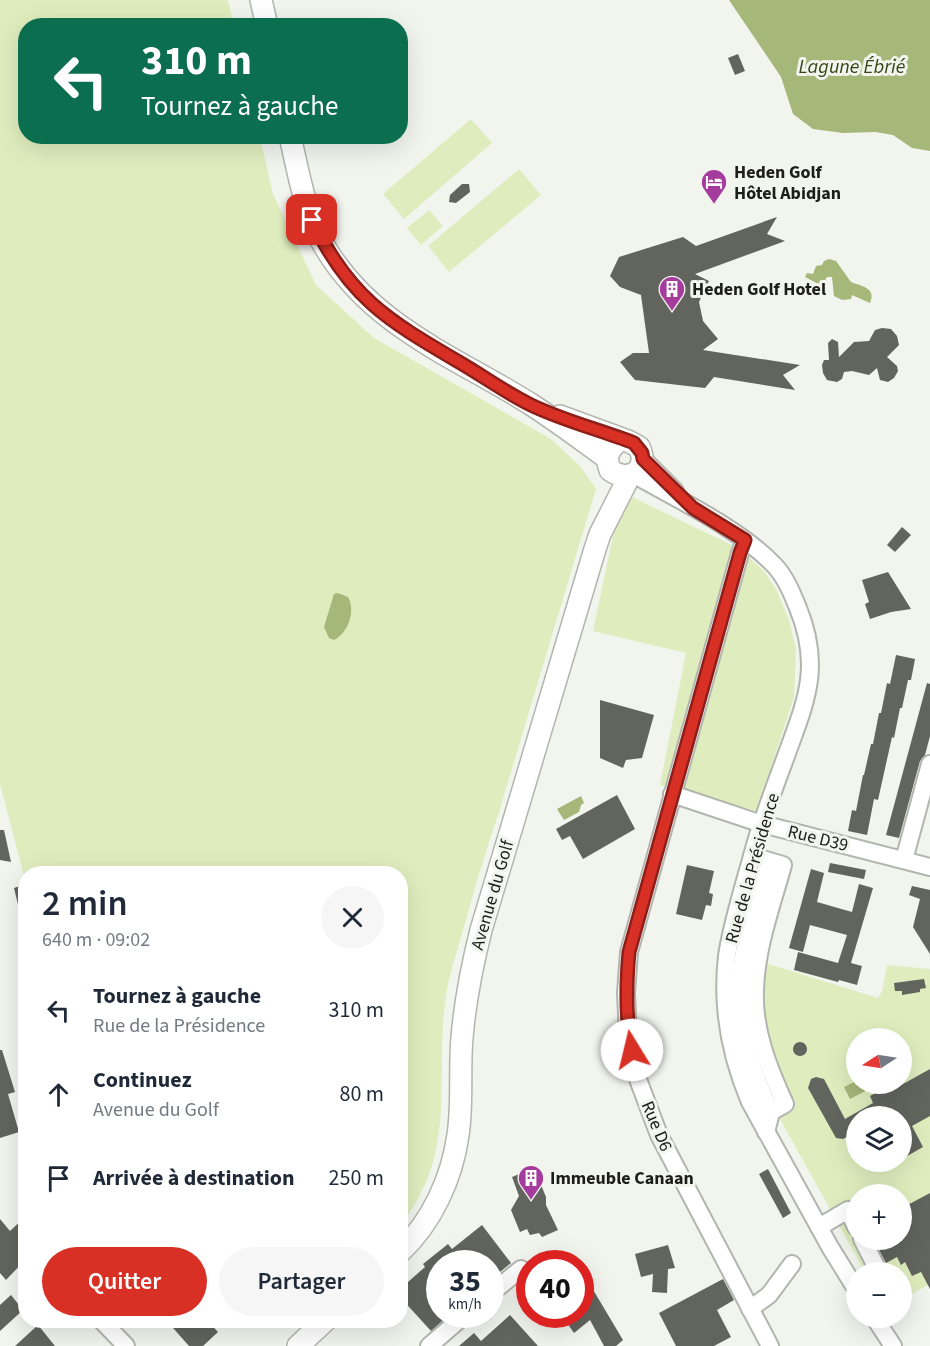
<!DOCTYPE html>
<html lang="fr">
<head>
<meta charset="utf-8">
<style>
	:root { --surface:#fff; --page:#f6f6f7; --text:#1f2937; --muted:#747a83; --accent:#d93025 }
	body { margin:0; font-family:"Source Sans 3",sans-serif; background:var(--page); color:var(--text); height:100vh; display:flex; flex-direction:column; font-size:22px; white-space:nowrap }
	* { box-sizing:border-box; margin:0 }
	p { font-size:20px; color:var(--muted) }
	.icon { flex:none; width:33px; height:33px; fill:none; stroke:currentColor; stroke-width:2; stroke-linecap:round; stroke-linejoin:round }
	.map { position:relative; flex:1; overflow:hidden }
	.drawer { position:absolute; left:18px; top:866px; width:390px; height:462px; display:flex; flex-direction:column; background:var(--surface); border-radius:24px; box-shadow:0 6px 24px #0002 }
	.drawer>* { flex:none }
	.banner { position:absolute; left:18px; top:18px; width:390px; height:126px; border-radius:24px; box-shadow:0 6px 24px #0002; background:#0b6e4f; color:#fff; overflow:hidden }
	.needle { width:39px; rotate:258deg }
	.fabs { position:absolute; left:846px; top:1028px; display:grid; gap:12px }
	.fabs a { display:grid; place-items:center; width:66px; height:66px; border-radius:50%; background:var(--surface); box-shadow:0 6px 24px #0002; font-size:30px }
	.speed { position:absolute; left:426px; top:1250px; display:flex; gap:12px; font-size:30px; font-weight:700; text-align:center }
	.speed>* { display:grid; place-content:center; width:78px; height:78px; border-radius:50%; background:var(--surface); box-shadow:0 6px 24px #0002; line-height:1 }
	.speed small { font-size:15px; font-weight:400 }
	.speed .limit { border:9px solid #d22; background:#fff; color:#111 }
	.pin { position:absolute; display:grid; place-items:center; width:51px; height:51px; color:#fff; margin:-26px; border-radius:12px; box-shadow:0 3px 9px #0006 }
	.me { position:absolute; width:66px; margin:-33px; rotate:351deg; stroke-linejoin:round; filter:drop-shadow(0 0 4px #0008) }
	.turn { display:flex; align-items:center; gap:21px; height:126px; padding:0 24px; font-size:27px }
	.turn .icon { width:78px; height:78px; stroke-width:2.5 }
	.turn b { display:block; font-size:42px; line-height:51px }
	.round { display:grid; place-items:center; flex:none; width:63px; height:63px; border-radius:32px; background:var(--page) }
	.headline { display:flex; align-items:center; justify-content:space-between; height:102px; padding:0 24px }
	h1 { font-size:36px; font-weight:600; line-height:45px }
	.action { display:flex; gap:12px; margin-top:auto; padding:12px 24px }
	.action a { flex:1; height:69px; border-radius:36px; background:var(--accent); color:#fff; font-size:24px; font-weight:600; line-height:69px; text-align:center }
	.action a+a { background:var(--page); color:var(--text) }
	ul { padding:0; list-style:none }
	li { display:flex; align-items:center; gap:18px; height:84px; padding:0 24px }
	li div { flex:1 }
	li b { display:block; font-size:22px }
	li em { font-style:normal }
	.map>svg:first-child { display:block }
	.green { fill:#dfedbe; fill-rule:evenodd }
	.water { fill:#a6b77a }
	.building { fill:#62645e }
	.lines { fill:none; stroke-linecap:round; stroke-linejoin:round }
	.minor-casing { stroke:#b3b5af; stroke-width:20 }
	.major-casing { stroke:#b3b5af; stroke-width:24 }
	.minor { stroke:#fff; stroke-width:16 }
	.major { stroke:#fff; stroke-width:21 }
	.route-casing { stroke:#8d1f18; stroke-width:15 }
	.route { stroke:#d93025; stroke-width:10 }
	.labels { text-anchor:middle; stroke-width:6; stroke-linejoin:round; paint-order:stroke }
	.poi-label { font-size:18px; font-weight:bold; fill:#1d1d1b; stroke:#f2f4ee; text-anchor:start }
	.street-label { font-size:18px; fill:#1d1d1b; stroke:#f2f4ee }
	.water-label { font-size:20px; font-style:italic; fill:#384315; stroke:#f2f4ee }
</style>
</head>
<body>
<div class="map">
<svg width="930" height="1346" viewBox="0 0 930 1346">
	<rect width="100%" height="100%" fill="#f2f4ee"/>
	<g class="green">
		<path d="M 0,0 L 228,0 L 234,25 L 26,26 L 26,136 L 260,137 L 273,194 L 316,285 L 374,338 L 551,439 L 580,466 L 596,489 L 499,812 C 485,853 473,893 462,934 C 456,955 449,975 446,996 C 434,1080 459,1151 401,1224 L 400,873 L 26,873 L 25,880 L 0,784 Z"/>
		<path d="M 471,119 L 492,143 L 404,219 L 383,194 Z"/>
		<path d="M 519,169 L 541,195 L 449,272 L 428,246 Z"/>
		<path d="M 429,210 L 443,226 L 421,245 L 407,228 Z"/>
		<path d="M 632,497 L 738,548 L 764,571 L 777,591 L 789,620 L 796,649 L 794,697 L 757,811 L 660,785 L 686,653 L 593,631 L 615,526 Z"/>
		<path d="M 762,962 L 878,998 L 882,991 L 887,965 L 930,969 L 930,1284 L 902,1299 L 902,1272 L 865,1272 L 780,1119 L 790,1111 L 766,1047 L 760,1014 ZM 856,1038 L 902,1038 L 902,1083 L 856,1083 ZM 856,1116 L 902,1116 L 902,1161 L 856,1161 ZM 856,1194 L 902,1194 L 902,1239 L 856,1239 Z"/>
	</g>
	<g class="water">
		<path d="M 729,0 L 930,0 L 930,151 L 912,148 L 893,135 L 875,132 L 843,133 L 813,129 L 793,114 L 781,77 Z"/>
		<path d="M 829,259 L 836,261 L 851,282 C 861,286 877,288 870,303 L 852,295 L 851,299 L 842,300 L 834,296 L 832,277 L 827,277 L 822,286 L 805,277 L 807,273 L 813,274 L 816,266 L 822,265 L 824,261 Z"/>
		<path d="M 338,593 L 348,597 C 356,611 348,633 334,640 L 329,638 L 324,627 L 334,594 Z"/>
		<path d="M 581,796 L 584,803 L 581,805 L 579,812 L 564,820 L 557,809 Z"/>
		<path d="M 856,1081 L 856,1083 L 868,1083 L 871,1088 L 850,1099 L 844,1087 Z"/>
	</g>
	<g class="building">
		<path d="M 738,54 L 745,71 L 735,75 L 728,58 Z"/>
		<path d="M 462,184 L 469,184 L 470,192 L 456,203 L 449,202 L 450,195 Z"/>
		<path d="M 777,217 L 767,234 L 785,241 L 695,274 L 709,281 L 699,302 L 703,321 L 718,339 L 703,350 L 800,365 L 783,375 L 795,390 L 714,377 L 705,388 L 635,380 L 620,362 L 633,353 L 649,353 L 641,295 L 620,287 L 610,276 L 619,257 L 683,237 L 696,246 Z"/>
		<path d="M 882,328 L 891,329 L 897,336 L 899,345 L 887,357 L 897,366 L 898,371 L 894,378 L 888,382 L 880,380 L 877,368 L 869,375 L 852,371 L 844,372 L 842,379 L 837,382 L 827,380 L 823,373 L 822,365 L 824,360 L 829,360 L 828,343 L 832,339 L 838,342 L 839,357 L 854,342 L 869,341 L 875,330 Z"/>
		<path d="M 902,527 L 911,535 L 895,552 L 887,545 Z"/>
		<path d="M 888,572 L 911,609 L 891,612 L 870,619 L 865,604 L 869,602 L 862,580 Z"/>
		<path d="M 896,655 L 915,659 L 911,680 L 908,680 L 902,708 L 900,708 L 894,738 L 892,737 L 878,800 L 874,799 L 867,835 L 848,831 L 852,810 L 856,811 L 863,775 L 864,775 L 871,744 L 873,744 L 879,713 L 881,713 L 887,683 L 890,684 Z"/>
		<path d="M 927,683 L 930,684 L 930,736 L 925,755 L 920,761 L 899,838 L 886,835 Z"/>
		<path d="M 600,700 L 654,715 L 642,758 L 626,760 L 623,768 L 600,758 Z"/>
		<path d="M 617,795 L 635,829 L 583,859 L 570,836 L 562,840 L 556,829 Z"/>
		<path d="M 0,830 L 4,830 L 11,862 L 0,860 Z"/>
		<path d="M 830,863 L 866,870 L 864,879 L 828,872 Z"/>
		<path d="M 687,865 L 714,871 L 709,893 L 713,894 L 711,906 L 706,905 L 702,920 L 676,914 Z"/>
		<path d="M 811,869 L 824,873 L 817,902 L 852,912 L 859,884 L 873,888 L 851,963 L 862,966 L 857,985 L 839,980 L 838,982 L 794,970 L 798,952 L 838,963 L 847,935 L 810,925 L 803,952 L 789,948 Z"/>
		<path d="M 26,884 L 26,921 L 22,921 L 14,888 Z"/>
		<path d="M 912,886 L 930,890 L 930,954 L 913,927 L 920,899 L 909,895 Z"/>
		<path d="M 924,979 L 926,988 L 920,989 L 920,992 L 902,995 L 902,991 L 895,991 L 894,983 Z"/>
		<circle cx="800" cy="1049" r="7"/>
		<path d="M 0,1050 L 2,1050 L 15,1092 L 8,1094 L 19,1132 L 0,1138 Z"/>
		<path d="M 930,1069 L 930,1116 L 912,1126 L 923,1147 L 902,1159 L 902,1116 L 856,1116 L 856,1132 L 843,1139 L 836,1138 L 808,1088 L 811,1079 L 816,1077 L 824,1079 L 845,1119 L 873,1103 L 870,1096 L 892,1084 L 894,1089 Z"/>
		<path d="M 534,1168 L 546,1197 L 546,1205 L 558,1230 L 542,1237 L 539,1233 L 530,1235 L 527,1229 L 520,1232 L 511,1210 L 519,1196 L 512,1177 Z"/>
		<path d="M 768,1169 L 791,1213 L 783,1218 L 759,1174 Z"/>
		<path d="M 930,1193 L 930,1289 L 921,1272 L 912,1276 L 905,1262 L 901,1265 L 897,1257 L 886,1263 L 877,1246 L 890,1239 L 902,1239 L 902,1208 Z"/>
		<path d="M 26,1216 L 26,1259 L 6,1280 L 0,1273 L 0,1219 L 10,1231 Z"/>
		<path d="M 482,1225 L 511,1263 L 490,1280 L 490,1263 L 440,1263 L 440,1314 L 450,1314 L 431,1331 L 400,1297 L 400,1289 L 425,1267 L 423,1264 L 448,1244 L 452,1249 Z"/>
		<path d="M 668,1245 L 675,1268 L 668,1269 L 667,1293 L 652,1292 L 653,1274 L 641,1277 L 635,1254 Z"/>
		<path d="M 723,1279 L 734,1300 L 717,1310 L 731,1337 L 714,1346 L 676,1346 L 659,1313 Z"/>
		<path d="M 592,1288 L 623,1340 L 616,1346 L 604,1346 L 590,1320 L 574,1333 L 561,1314 L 580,1314 L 580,1298 Z"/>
		<path d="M 11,1295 L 23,1310 L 0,1331 L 0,1305 Z"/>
		<path d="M 510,1315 L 538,1346 L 459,1346 L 474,1333 L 481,1341 Z"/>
		<path d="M 166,1320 L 207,1320 L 218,1332 L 203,1346 L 189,1346 Z"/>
		<path d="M 38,1325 L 55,1346 L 15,1346 Z"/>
	</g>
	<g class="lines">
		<g class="minor-casing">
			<g id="minor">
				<path d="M 643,459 L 675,491"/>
				<path d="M 633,474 C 677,499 740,529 774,565 C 785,576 792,593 798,608 C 822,667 806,701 786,756 C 778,778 770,799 763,820 C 756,839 752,858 746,877 C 739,903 731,929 727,956 C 721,1007 730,1055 750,1102 L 830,1247 L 856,1289"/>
				<path d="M 745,540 L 740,553 L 629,952 L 626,993 L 628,1035 L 639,1082 L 659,1135 L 770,1346"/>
				<path d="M 672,794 L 762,824 L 930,867"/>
				<path d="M 752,856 L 783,865 C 772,905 756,948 755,990 C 753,1030 769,1069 785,1104 L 771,1112 L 766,1132"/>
				<path d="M 904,860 L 930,764"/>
				<path d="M 768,861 C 757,903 740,947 740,992 C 739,1034 753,1074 771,1112"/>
				<path d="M 819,1227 L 848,1210 L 856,1227"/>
				<path d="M 862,1239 L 879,1272"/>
				<path d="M 490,1294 L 521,1269"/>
				<path d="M 750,1309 L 769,1295 L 792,1264"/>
				<path d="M 874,1317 L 893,1346"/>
				<path d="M 101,1320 L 126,1346"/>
				<path d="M 429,1346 L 466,1314"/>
			</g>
		</g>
		<g class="major-casing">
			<g id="major">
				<path d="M 261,0 L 267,26"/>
				<path d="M 290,136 C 299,175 305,215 326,249 C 374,328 458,358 532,405 C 558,422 582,440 607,458"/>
				<path d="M 560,416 L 628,441 L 639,447 C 650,469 629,484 610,470 C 604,455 610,447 622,439"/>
				<path d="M 400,1252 C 432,1222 452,1178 458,1135 C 463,1103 459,1070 462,1038 C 465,1001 472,966 481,930 L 595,549 L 600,534 L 630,475"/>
				<path d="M 298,1346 L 326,1320"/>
			</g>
		</g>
		<use href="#minor" class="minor"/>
		<use href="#major" class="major"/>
	</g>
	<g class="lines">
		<g class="route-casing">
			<path id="route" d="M 312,220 C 350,300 391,322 464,365 C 486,378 508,394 531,405 C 564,421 601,430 634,443 L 642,453 L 643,459 L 693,508 L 745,540 L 740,553 L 629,952 C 626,985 625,1018 632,1050"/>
		</g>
		<use href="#route" class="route"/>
	</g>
	<defs>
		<g id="hotel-pin" transform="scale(1.35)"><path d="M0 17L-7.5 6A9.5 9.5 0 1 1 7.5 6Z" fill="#a53b9d" stroke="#f2f4ee"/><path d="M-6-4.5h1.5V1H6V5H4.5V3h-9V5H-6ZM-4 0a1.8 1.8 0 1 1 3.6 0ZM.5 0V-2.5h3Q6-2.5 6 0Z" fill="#fff"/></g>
		<g id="building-pin" transform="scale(1.35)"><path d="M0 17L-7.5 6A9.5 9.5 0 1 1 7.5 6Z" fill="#a53b9d" stroke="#f2f4ee"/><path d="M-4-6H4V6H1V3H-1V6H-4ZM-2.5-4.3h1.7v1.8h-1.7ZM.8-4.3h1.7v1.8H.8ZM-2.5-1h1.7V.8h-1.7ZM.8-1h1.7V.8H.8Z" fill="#fff"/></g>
	</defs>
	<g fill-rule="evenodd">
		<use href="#hotel-pin" x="714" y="182"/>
		<use href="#building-pin" x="672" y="289"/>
		<use href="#building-pin" x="531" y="1178"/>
	</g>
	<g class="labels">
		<g class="poi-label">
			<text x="734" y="178">Heden Golf<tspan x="734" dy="21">Hôtel Abidjan</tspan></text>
			<text x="692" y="295">Heden Golf Hotel</text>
			<text x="550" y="1184">Immeuble Canaan</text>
		</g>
		<g class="street-label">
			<text transform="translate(818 838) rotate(14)" y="6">Rue D39</text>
			<text transform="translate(752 868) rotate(-74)" y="6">Rue de la Présidence</text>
			<text transform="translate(492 895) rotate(-74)" y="6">Avenue du Golf</text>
			<text transform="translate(657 1126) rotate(67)" y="6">Rue D6</text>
		</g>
		<g class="water-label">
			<text x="852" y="73">Lagune Ébrié</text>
		</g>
	</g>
</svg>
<div class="fabs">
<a><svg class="needle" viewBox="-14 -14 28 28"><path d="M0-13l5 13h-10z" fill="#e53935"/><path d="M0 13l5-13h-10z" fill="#747a83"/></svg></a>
<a><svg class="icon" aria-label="layers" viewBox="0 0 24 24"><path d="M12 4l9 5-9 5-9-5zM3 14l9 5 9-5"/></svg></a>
<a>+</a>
<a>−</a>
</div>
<div class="speed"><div>35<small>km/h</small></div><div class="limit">40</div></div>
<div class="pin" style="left:312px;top:220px;background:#d93025"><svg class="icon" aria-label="arrive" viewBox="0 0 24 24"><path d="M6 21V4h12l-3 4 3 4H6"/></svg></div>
<svg class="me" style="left:632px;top:1050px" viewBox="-20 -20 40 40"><circle r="19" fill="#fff"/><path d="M0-13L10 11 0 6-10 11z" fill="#d93025"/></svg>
<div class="banner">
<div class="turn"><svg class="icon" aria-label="left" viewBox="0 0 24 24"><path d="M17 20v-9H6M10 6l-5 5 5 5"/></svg><div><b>310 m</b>Tournez à gauche</div></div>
</div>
<section class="drawer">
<div class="headline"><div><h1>2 min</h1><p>640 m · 09:02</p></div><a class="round"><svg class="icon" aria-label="close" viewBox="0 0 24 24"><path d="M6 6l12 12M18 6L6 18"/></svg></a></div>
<ul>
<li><svg class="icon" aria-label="left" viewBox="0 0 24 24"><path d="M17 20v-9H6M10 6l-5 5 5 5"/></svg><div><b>Tournez à gauche</b><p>Rue de la Présidence</p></div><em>310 m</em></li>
<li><svg class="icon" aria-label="ahead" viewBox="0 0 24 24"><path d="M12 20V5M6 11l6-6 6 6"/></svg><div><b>Continuez</b><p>Avenue du Golf</p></div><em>80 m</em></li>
<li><svg class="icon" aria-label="arrive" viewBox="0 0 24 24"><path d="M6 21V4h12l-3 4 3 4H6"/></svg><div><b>Arrivée à destination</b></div><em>250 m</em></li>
</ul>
<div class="action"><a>Quitter</a><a>Partager</a></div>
</section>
</div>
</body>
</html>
